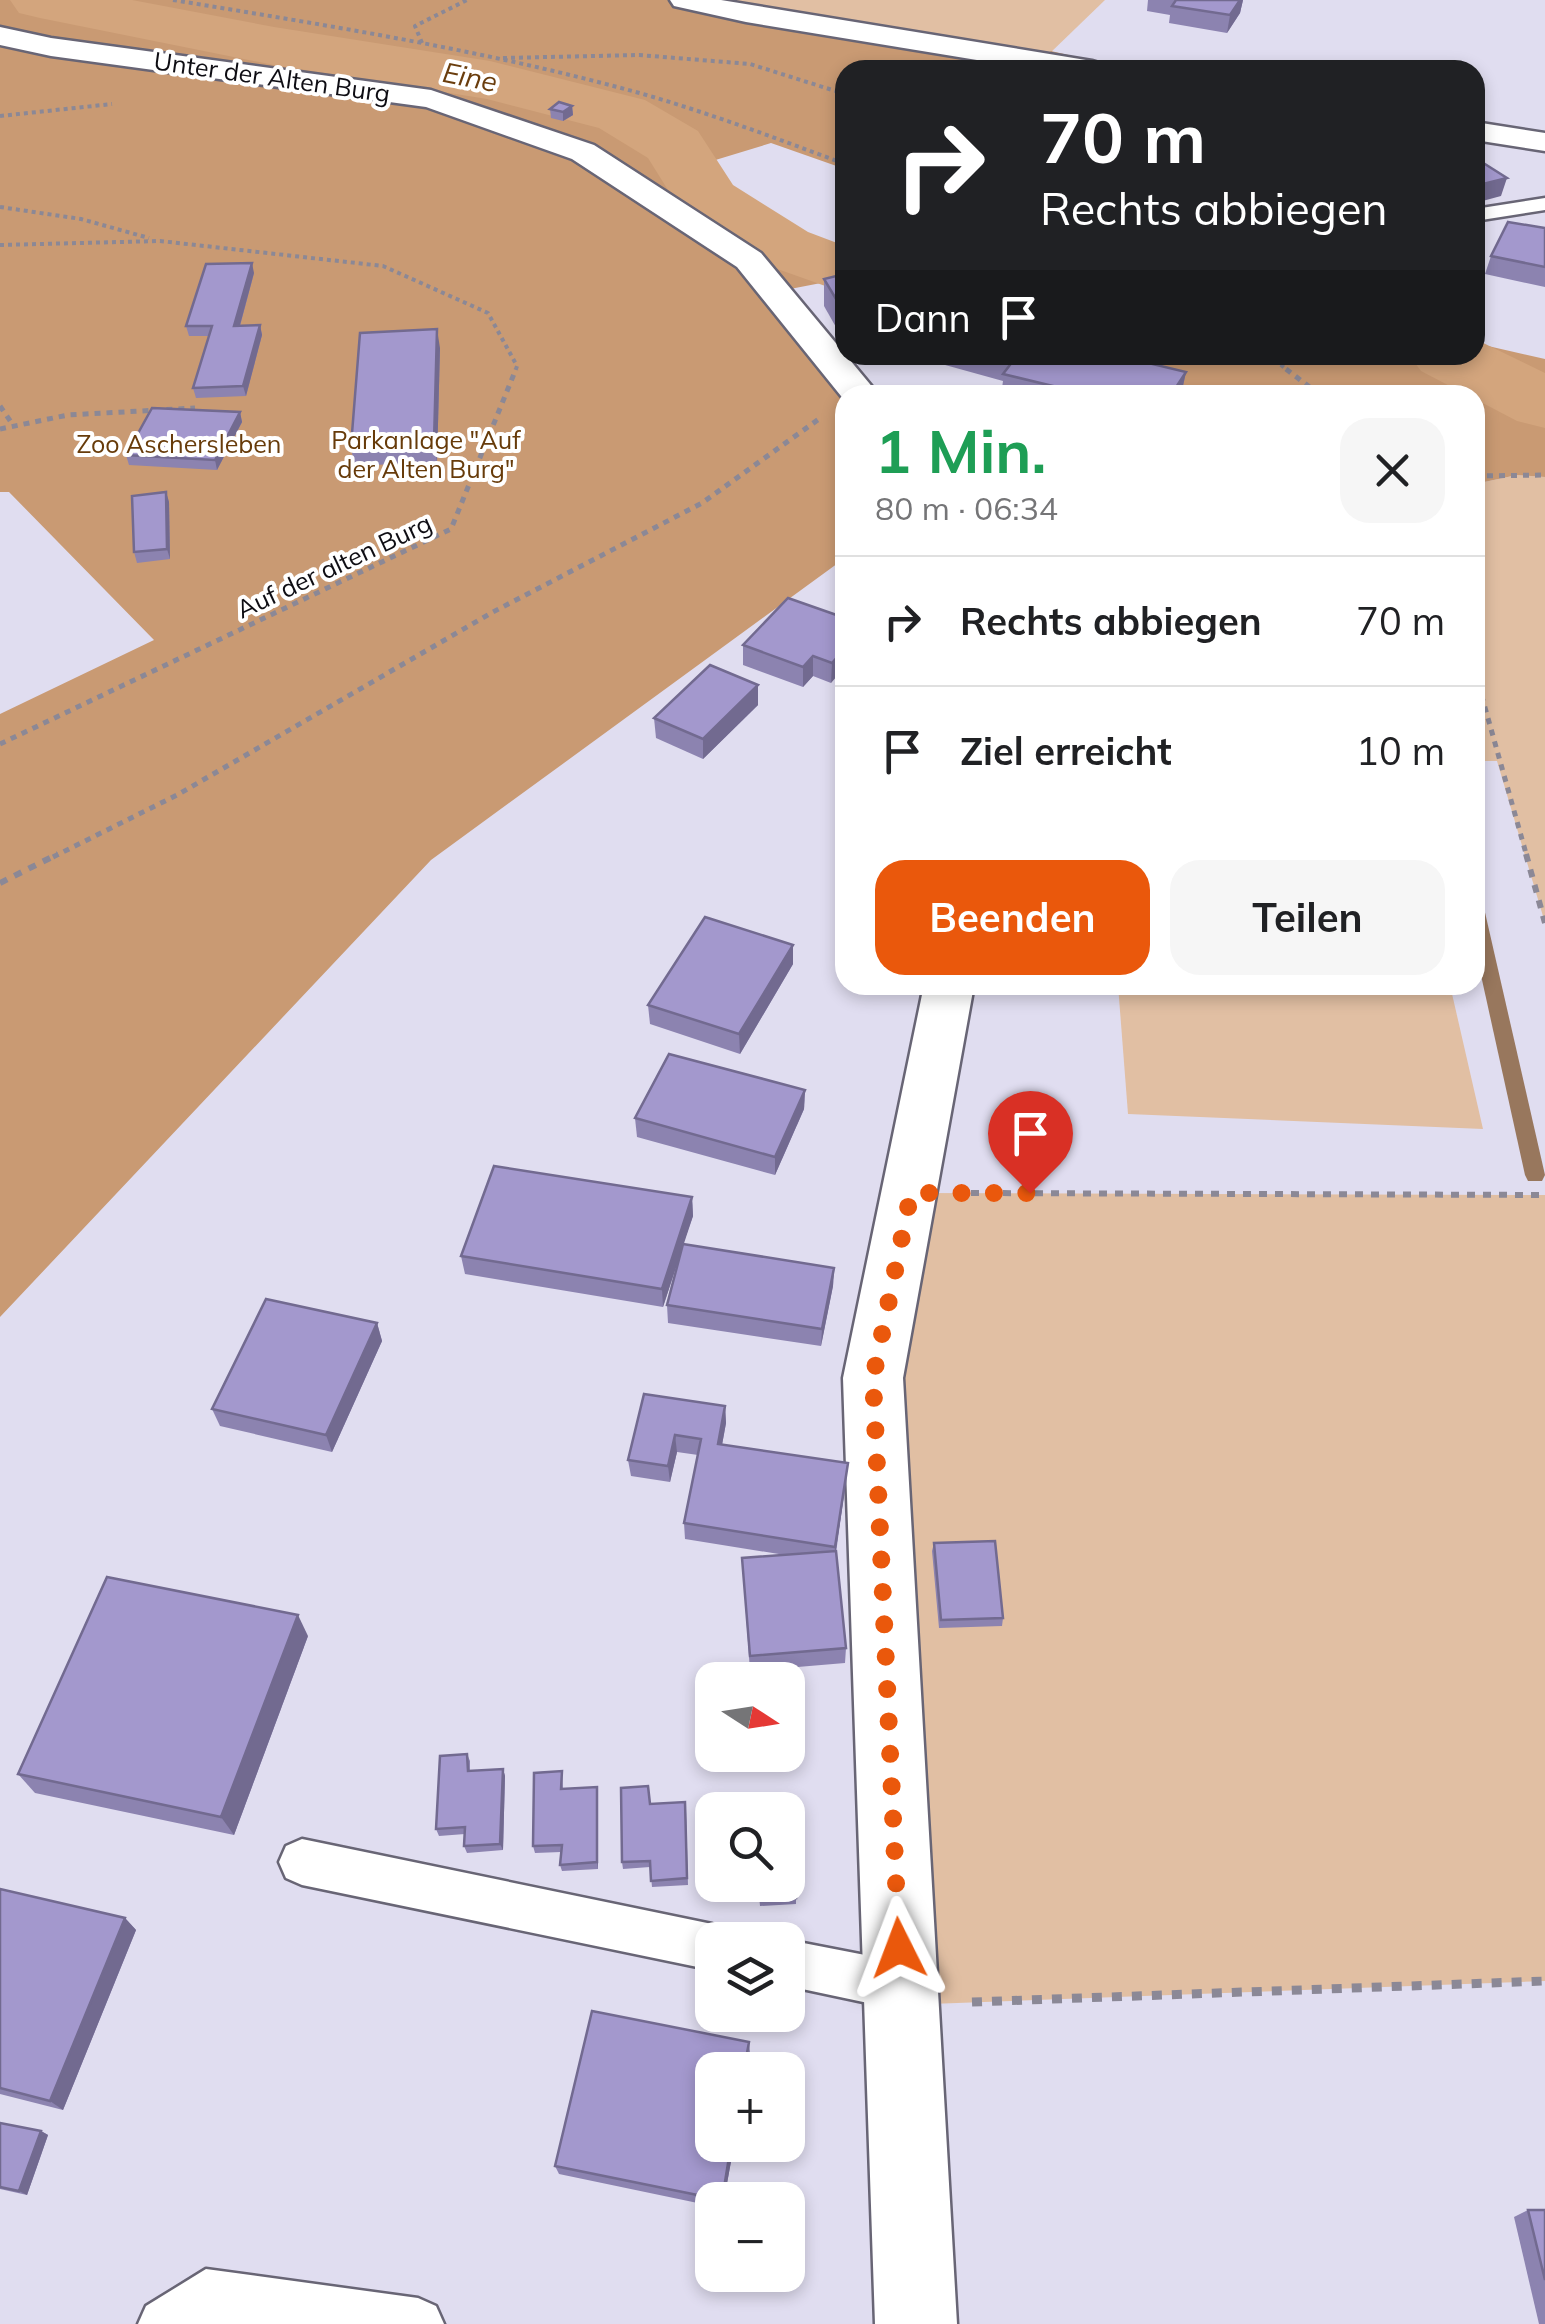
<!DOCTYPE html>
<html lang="de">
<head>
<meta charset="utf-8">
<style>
	:root { --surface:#fff; --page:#f6f6f6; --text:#202124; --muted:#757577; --line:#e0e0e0; --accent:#ea580c }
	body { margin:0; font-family:Mulish,sans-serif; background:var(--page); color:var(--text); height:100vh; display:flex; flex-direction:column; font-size:38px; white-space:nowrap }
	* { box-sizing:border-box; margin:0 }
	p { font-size:32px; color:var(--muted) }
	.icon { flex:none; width:55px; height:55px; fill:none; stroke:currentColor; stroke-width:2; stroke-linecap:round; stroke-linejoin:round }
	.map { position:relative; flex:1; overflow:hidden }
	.drawer { position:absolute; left:835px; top:385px; width:650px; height:610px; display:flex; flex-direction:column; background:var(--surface); border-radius:30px; box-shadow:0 5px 15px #0003 }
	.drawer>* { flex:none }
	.banner { position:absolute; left:835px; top:60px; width:650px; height:305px; border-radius:30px; box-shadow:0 5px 15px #0003; background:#202124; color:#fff; overflow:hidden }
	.needle { width:65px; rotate:102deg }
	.tools { position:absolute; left:695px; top:1662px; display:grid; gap:20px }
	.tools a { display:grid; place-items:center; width:110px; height:110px; border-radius:20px; background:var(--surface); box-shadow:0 5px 15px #0003; font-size:50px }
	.pin { position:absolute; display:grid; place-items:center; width:85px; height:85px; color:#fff; margin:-102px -42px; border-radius:50% 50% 50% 0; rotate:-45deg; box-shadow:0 0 10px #0007 }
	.pin .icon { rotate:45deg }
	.me { position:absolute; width:110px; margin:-55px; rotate:357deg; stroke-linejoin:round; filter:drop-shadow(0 0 8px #0008) }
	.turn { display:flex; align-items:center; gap:35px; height:210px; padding:0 40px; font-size:45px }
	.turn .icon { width:130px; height:130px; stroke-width:2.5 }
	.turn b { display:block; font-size:70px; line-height:85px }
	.then { display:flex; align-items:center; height:95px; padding:0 40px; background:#0003; gap:20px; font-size:38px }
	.round { display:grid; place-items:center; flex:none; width:105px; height:105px; border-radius:30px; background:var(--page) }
	.overview { display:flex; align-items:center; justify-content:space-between; height:170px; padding:0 40px }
	h1 { font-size:60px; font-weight:700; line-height:75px; color:#1e9e55 }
	.button { display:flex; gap:20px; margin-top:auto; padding:20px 40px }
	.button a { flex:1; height:115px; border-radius:30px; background:var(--accent); color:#fff; font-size:40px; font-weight:700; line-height:115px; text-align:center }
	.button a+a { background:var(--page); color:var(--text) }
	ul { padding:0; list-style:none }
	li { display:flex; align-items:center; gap:30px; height:130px; padding:0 40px; border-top:2px solid var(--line) }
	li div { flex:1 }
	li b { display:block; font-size:38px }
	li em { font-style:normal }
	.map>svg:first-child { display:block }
	.green { fill:#e1bfa3 }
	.forest { fill:#c99a73 }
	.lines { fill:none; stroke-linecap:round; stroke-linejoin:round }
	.stream { fill:#98775d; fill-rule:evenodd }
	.river { fill:#d3a57d; fill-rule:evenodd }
	.lane-casing { stroke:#686575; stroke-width:5 }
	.street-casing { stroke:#686575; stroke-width:5 }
	.path-far3 { stroke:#8b8896; stroke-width:4; stroke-dasharray:4 4; stroke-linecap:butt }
	.path-far2 { stroke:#8b8896; stroke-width:5; stroke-dasharray:6 6; stroke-linecap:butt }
	.path-far1 { stroke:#8b8896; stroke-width:6; stroke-dasharray:8 8; stroke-linecap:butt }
	.path { stroke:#8b8896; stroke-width:9; stroke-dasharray:10 10; stroke-linecap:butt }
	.lane { fill:#fff; fill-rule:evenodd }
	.street { fill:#fff; fill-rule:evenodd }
	.wall { fill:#8c83b0 }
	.shaded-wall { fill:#726a90 }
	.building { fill:#a398cd; stroke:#726a90; stroke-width:2.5 }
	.route { stroke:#ea580c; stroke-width:18; stroke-dasharray:0 32.4 }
	.labels { text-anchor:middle; stroke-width:8; stroke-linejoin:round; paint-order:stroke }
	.far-street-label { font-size:25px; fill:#0e0d13; stroke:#fff }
	.far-park-label { font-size:25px; fill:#673b0a; stroke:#fff }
	.far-water-label { font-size:28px; font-style:italic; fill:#6a3d0d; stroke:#fff }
</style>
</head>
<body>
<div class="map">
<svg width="1545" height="2324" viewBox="0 0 1545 2324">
	<rect width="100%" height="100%" fill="#e0ddf0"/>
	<g class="green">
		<path d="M 720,0 L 1105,0 L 1047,56 Z"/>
		<path d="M 1517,475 L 1545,477 L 1545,923 L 1497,761 L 1475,761 L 1475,484 Z"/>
		<path d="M 1118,985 L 1450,985 L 1483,1129 L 1128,1114 Z"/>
		<path d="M 911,1193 L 1545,1195 L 1545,1981 L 903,2005 L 873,1378 Z"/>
	</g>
	<g class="forest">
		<path d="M 0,0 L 720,0 L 1047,55 L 1051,51 L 1133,70 L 845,70 L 845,169 L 771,143 L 699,165 L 823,254 L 845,261 L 845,289 L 821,283 L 785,290 L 845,395 L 845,558 L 431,860 L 0,1317 L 0,714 L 154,640 L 9,492 L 0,492 Z"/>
		<path d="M 1475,343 L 1545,359 L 1545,477 L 1517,475 L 1475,484 L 1475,395 L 1205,395 L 1072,355 L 1475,355 Z"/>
	</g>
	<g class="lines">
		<path class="stream" d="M 1475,902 L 1484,908 L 1545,1175 L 1542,1181 L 1528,1181 L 1525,1175 L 1475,948 Z"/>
		<g class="river">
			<path d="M 10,0 L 132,0 L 274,27 L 490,61 L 645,100 L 698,131 L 733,185 L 808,232 L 845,246 L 845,293 L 758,262 L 683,214 L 648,158 L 599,128 L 487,99 L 274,65 L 40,18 L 19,13 Z"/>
			<path d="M 1475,339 L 1545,373 L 1545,428 L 1517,421 L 1475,399 L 1475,395 L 1467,395 L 1421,371 L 1409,355 L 1475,355 Z"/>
		</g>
		<g class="lane-casing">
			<g id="lane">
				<path d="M 1545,198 L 1545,210 L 1475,221 L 1475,209 Z"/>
				<path d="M 302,1839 L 712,1924 L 728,1931 L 732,1940 L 712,1940 L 712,1970 L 302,1885 L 286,1878 L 279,1862 L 286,1846 Z"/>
				<path d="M 788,1940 L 901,1962 L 918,1969 L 925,1986 L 918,2003 L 901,2010 L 788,1986 Z"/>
				<path d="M 206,2269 L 418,2298 L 436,2306 L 444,2324 L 138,2324 L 146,2306 Z"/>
			</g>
		</g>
		<g class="street-casing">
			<g id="street">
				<path d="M 670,0 L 721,0 L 1092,61 L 1102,64 L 1107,70 L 1038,70 L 746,22 L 674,6 Z"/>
				<path d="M 0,27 L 51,38 L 431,90 L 594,145 L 761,253 L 879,395 L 845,395 L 845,401 L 737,267 L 572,159 L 426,107 L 51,56 L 0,45 Z"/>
				<path d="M 1475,122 L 1545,133 L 1545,151 L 1475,140 Z"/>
				<path d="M 924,985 L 974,985 L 903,1378 L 957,2324 L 875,2324 L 843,1378 Z"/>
			</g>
		</g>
		<g class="path-far3">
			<path d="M 173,0 C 331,26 489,51 643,94 C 712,114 778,139 845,164"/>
			<path d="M 422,43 L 415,26 L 467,0"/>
			<path d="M 503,58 L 639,55 L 750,64 L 845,94"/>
			<path d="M 0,116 L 112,104"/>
			<path d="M 0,207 L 81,219 L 149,238"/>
			<path d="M 0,245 L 160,241 L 383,266 L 488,313 L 517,366 L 515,372"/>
			<path d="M 1268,355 L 1290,372"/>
		</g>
		<g class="path-far2">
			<path d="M 1286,369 L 1320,395"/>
			<path d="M 0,406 L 13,425"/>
			<path d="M 0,429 L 68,415 L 195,408"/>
			<path d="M 1475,476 L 1545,475"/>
			<path d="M 1475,672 L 1527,857"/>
			<path d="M 0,744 L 451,529 L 516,369"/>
			<path d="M 53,857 L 177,795 L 493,612 L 702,503 L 819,419"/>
		</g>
		<g class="path-far1">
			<path d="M 1526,854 L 1545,923"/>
			<path d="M 0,883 L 58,854"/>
			<path d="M 971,1193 L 1545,1195"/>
		</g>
		<path class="path" d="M 972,2002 L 1545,1981"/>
		<use href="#lane" class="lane"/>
		<use href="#street" class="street"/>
	</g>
	<g class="wall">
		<path d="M 1148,0 L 1243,0 L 1240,13 L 1227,33 L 1169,23 L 1170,15 L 1147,11 Z"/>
		<path d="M 572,106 L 573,115 L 563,121 L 551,118 L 550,109 Z"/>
		<path d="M 1545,228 L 1545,287 L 1485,274 L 1491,256 Z"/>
		<path d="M 254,273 L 240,326 L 260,325 L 262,335 L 246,396 L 196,398 L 193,388 L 209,336 L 189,336 L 186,326 Z"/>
		<path d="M 824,279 L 845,279 L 845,343 L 824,306 Z"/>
		<path d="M 440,348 L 437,462 L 354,466 L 351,446 Z"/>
		<path d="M 909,355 L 1115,355 L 1186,372 L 1181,395 L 1001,395 L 1003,381 Z"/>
		<path d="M 240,412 L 242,422 L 217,470 L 129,465 L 126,455 Z"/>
		<path d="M 166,492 L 169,502 L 170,559 L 137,563 L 134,552 Z"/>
		<path d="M 845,618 L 831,683 L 813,676 L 803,687 L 743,665 L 743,645 Z"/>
		<path d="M 758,685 L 758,705 L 703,759 L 656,738 L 654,718 Z"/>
		<path d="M 793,945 L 793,964 L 740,1054 L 650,1024 L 648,1005 Z"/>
		<path d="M 805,1090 L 804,1109 L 775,1175 L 637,1137 L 635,1118 Z"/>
		<path d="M 692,1197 L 693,1216 L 683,1244 L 834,1268 L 833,1286 L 821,1346 L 668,1323 L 667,1305 L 683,1245 L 663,1307 L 465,1274 L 461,1256 Z"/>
		<path d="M 377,1323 L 382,1341 L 332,1452 L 220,1426 L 212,1409 Z"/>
		<path d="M 725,1406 L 726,1423 L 722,1445 L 846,1480 L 836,1553 L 846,1648 L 845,1663 L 750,1671 L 742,1558 L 785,1555 L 685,1539 L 684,1523 L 698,1455 L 677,1452 L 670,1482 L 631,1476 L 628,1460 Z"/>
		<path d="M 934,1543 L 1003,1618 L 1002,1626 L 939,1628 L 932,1551 Z"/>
		<path d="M 308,1636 L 234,1835 L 35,1793 L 18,1774 Z"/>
		<path d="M 467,1754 L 470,1761 L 470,1771 L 503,1769 L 505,1776 L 503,1850 L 467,1853 L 464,1846 L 465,1834 L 439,1836 L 436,1829 Z"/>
		<path d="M 562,1771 L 563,1789 L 597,1787 L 598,1793 L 598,1869 L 562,1871 L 560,1865 L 561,1852 L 535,1853 L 533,1846 Z"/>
		<path d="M 650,1804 L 686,1809 L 688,1885 L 652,1887 L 650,1867 L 623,1869 L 622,1862 Z"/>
		<path d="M 731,1885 L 788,1885 L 796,1898 L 796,1904 L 760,1906 L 758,1886 L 731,1889 Z"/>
		<path d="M 0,1889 L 125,1918 L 136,1930 L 63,2110 L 0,2094 Z"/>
		<path d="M 592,2011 L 749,2042 L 750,2052 L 746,2070 L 712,2070 L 712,2145 L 734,2145 L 724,2200 L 712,2200 L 712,2206 L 559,2174 L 555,2166 Z"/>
		<path d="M 0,2123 L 41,2131 L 48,2135 L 27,2195 L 0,2189 Z"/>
		<path d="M 1528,2210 L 1545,2210 L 1545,2324 L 1539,2324 L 1514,2217 Z"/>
	</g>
	<g class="shaded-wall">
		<path d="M 1240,0 L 1243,0 L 1240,13 L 1227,33 L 1230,15 Z"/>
		<path d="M 572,106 L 573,115 L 563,121 L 563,112 Z"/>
		<path d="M 1507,178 L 1501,196 L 1475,203 L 1475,186 Z"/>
		<path d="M 252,263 L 254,273 L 237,336 L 234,326 Z"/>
		<path d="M 260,325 L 262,335 L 246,396 L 243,386 Z"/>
		<path d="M 437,329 L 440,348 L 437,462 L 434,442 Z"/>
		<path d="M 1186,372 L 1181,395 L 1171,395 Z"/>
		<path d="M 240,412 L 242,422 L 217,470 L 215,460 Z"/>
		<path d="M 166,492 L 169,502 L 170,559 L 167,549 Z"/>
		<path d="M 845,648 L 845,667 L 831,683 L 832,663 Z"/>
		<path d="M 813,656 L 813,676 L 803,687 L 803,667 Z"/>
		<path d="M 758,685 L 758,705 L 703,759 L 703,739 Z"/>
		<path d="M 793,945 L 793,964 L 740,1054 L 739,1034 Z"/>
		<path d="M 805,1090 L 804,1109 L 775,1175 L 775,1157 Z"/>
		<path d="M 692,1197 L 693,1216 L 663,1307 L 662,1289 Z"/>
		<path d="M 834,1268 L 833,1286 L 821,1346 L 822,1329 Z"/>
		<path d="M 377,1323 L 382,1341 L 332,1452 L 326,1435 Z"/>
		<path d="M 725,1406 L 726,1423 L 719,1461 L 718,1444 Z"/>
		<path d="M 675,1435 L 677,1452 L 670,1482 L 668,1466 Z"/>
		<path d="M 848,1463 L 846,1480 L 834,1563 L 835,1547 Z"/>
		<path d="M 298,1615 L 308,1636 L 234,1835 L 221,1817 Z"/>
		<path d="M 503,1769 L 505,1776 L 503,1850 L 500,1844 Z"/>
		<path d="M 597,1787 L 598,1793 L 598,1869 L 597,1862 Z"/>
		<path d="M 125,1918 L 136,1930 L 63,2110 L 50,2101 Z"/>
		<path d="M 41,2131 L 48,2135 L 27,2195 L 19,2191 Z"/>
		<path d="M 731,2145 L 734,2145 L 724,2200 L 722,2200 Z"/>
	</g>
	<g class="building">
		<path d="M 1176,0 L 1240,0 L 1230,15 L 1172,6 Z"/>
		<path d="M 559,102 L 572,106 L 563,112 L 550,109 Z"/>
		<path d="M 1477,159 L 1507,178 L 1475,186 L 1475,160 Z"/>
		<path d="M 1508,222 L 1545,228 L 1545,267 L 1491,256 Z"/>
		<path d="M 252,263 L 234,326 L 260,325 L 243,386 L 193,388 L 212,326 L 186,326 L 206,264 Z"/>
		<path d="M 840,275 L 845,279 L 845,314 L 824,279 Z"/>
		<path d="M 437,329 L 434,442 L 351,446 L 360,333 Z"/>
		<path d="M 1010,355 L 1115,355 L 1186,372 L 1171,395 L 1090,395 L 1003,374 L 1016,357 Z"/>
		<path d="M 152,408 L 240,412 L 215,460 L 126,455 Z"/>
		<path d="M 166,492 L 167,549 L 134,552 L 132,496 Z"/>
		<path d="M 788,598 L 845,618 L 845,648 L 832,663 L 813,656 L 803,667 L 743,645 Z"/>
		<path d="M 710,665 L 758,685 L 703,739 L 654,718 Z"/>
		<path d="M 705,917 L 793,945 L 739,1034 L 648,1005 Z"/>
		<path d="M 669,1054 L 805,1090 L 775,1157 L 635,1118 Z"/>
		<path d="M 494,1166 L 692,1197 L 662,1289 L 461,1256 Z"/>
		<path d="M 683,1244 L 834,1268 L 822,1329 L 667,1305 Z"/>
		<path d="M 266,1299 L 377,1323 L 326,1435 L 212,1409 Z"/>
		<path d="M 644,1394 L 725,1406 L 718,1444 L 848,1463 L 835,1547 L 684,1523 L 701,1439 L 675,1435 L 668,1466 L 628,1460 Z"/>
		<path d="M 995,1541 L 1003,1618 L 941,1620 L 934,1543 Z"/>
		<path d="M 836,1551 L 846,1648 L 750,1656 L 742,1558 Z"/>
		<path d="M 107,1577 L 298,1615 L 221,1817 L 18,1774 Z"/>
		<path d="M 467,1754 L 468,1771 L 503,1769 L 500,1844 L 464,1846 L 465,1827 L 436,1829 L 440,1756 Z"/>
		<path d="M 562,1771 L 561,1789 L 597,1787 L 597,1862 L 560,1865 L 562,1845 L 533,1846 L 534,1773 Z"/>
		<path d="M 648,1786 L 650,1804 L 685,1802 L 687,1878 L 651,1881 L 650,1861 L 622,1862 L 621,1788 Z"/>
		<path d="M 754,1804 L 754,1810 L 727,1810 L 727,1806 Z"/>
		<path d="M 788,1820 L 791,1820 L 796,1898 L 760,1900 L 759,1885 L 788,1885 Z"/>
		<path d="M 0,1889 L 125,1918 L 50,2101 L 0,2088 Z"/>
		<path d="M 592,2011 L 749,2042 L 744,2070 L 712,2070 L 712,2145 L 731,2145 L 722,2200 L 555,2166 Z"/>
		<path d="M 0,2123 L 41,2131 L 19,2191 L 0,2187 Z"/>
		<path d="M 1528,2210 L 1545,2210 L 1545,2280 Z"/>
	</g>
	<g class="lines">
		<path class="route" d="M 899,1948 L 873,1378 L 911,1193 L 1030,1193"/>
	</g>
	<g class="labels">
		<g class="far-street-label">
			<text transform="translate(272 77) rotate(8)" y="9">Unter der Alten Burg</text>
			<text transform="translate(334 566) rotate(-25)" y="9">Auf der alten Burg</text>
		</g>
		<g class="far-park-label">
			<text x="426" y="449">Parkanlage "Auf<tspan x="426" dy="29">der Alten Burg"</tspan></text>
			<text x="179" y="453">Zoo Aschersleben</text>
		</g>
		<g class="far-water-label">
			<text transform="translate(470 77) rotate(11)" y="10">Eine</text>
		</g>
	</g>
</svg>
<div class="tools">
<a><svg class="needle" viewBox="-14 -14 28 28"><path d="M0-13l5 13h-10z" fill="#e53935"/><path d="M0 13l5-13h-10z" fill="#757577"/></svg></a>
<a><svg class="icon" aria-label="search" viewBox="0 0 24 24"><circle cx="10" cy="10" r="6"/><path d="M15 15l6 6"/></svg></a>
<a><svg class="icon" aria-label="layers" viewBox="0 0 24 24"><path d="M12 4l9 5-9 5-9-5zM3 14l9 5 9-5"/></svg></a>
<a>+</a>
<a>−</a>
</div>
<div class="pin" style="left:1030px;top:1193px;background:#d93025"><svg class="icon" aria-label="arrive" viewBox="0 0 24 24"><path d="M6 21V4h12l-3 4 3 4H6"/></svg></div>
<svg class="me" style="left:899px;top:1948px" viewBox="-20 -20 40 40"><path d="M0-17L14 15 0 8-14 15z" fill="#ea580c" stroke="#fff" stroke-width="4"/></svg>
<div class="banner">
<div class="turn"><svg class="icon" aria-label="right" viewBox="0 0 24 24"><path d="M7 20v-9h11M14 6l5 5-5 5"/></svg><div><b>70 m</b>Rechts abbiegen</div></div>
<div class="then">Dann<svg class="icon" aria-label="arrive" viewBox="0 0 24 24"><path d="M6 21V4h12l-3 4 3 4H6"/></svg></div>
</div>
<section class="drawer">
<div class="overview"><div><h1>1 Min.</h1><p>80 m · 06:34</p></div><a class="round"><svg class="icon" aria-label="close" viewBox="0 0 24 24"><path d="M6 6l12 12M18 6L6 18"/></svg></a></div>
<ul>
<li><svg class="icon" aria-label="right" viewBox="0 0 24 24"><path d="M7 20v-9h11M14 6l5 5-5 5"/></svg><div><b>Rechts abbiegen</b></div><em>70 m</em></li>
<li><svg class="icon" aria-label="arrive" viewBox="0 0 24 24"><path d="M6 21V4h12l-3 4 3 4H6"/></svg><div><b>Ziel erreicht</b></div><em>10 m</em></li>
</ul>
<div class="button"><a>Beenden</a><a>Teilen</a></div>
</section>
</div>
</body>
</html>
